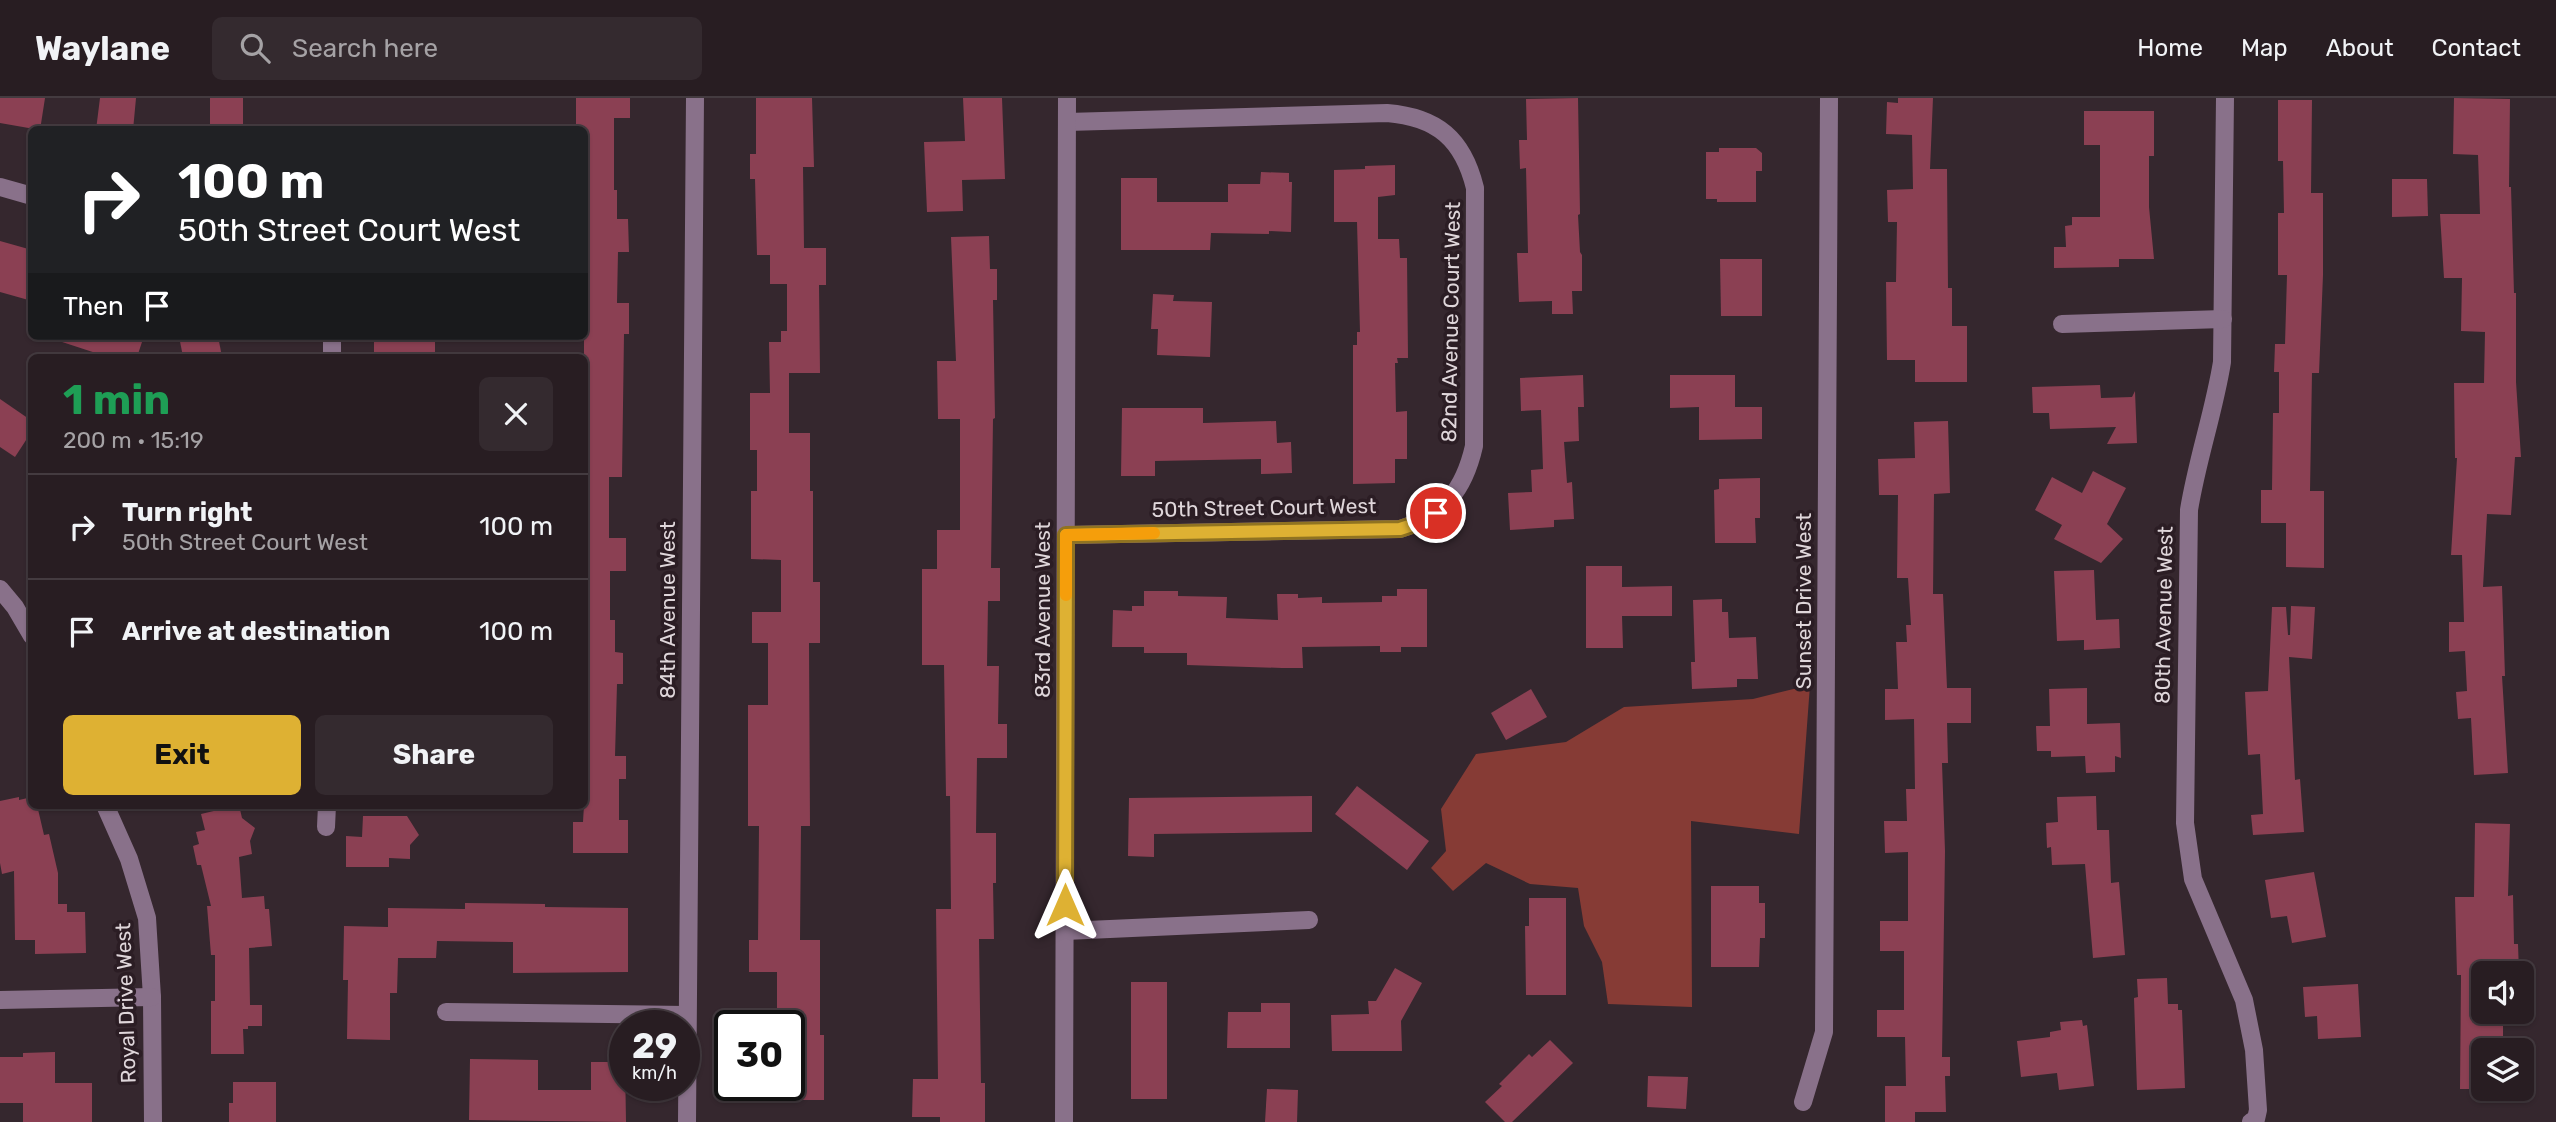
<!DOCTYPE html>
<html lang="en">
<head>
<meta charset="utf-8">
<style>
	:root { --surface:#281d22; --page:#342a2f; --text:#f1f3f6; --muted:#a5a2a5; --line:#443b40; --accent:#deb133 }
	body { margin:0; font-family:Rubik,sans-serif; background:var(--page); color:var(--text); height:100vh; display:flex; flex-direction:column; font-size:26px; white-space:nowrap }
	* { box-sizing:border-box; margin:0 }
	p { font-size:23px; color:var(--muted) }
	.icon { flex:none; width:38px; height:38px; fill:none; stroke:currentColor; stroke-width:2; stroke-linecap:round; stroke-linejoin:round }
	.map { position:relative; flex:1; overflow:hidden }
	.sheet { position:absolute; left:28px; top:256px; width:560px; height:455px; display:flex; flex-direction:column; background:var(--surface); border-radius:10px; box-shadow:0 2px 5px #0004,0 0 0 2px var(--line) }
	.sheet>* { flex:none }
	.hud { position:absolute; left:28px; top:28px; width:560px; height:214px; border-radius:10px; box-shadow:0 2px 5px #0004,0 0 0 2px var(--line); background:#202124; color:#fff; overflow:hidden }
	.buttons { position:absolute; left:2471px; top:863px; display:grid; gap:14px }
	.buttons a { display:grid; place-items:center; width:63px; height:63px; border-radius:10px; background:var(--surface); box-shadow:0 2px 5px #0004,0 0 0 2px var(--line); font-size:35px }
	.speed { position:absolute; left:609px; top:912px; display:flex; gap:14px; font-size:35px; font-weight:700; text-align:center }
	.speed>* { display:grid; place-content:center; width:91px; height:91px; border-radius:50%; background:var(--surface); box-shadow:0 2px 5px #0004,0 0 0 2px var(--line); line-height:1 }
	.speed small { font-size:18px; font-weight:400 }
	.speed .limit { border:4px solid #111; border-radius:10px; background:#fff; color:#111 }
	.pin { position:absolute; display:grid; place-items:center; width:60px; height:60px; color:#fff; margin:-30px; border:4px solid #fff; border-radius:50%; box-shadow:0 2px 7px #0007 }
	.me { position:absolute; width:77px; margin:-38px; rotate:0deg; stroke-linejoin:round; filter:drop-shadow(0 0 5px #0008) }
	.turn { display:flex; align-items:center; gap:24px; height:147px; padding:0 35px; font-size:32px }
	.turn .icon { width:91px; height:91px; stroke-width:2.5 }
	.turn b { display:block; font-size:49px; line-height:60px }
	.then { display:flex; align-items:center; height:66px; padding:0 35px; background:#0003; gap:14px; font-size:26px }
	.round { display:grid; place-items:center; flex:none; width:74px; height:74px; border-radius:10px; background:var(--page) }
	.overview { display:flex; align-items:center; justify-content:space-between; height:119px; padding:0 35px }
	h1 { font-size:42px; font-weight:700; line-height:52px; color:#1e9e55 }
	.cta { display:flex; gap:14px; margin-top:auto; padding:14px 35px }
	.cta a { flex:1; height:80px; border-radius:10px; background:var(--accent); color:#111; font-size:28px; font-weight:700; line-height:80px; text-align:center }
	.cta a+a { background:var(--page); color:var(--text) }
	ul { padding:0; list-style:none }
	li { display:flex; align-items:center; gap:21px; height:105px; padding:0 35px; border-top:2px solid var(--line) }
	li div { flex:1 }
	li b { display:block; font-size:26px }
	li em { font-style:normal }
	header { display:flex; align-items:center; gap:42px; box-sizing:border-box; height:98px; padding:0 35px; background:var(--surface); border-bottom:2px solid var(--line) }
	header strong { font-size:33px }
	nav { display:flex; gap:38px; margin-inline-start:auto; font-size:24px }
	.search { width:490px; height:63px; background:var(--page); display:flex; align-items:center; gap:18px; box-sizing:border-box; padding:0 24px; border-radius:10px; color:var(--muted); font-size:26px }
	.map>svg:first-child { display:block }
	.forest { fill:#863b35 }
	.building { fill:#8b4053 }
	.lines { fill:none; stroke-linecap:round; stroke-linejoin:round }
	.minor { stroke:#89718a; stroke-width:18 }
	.route-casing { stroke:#907321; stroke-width:18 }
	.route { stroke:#deb133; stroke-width:12 }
	.slow { stroke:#f59e0b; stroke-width:12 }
	.labels { text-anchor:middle; stroke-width:7; stroke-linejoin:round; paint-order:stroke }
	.street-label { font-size:21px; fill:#dfd6da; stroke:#2b1d24 }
</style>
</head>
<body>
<header>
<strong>Waylane</strong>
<div class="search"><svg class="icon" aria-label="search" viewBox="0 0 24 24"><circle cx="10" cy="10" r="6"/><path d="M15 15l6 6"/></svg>Search here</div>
<nav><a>Home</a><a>Map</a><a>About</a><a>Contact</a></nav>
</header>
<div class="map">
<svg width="2556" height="1024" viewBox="0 0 2556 1024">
	<rect width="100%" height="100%" fill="#35272e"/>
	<path class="forest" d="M 1810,587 L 1799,736 L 1691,723 L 1692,909 L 1608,906 L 1602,864 L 1584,828 L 1578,790 L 1530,786 L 1486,765 L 1453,793 L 1431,770 L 1446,753 L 1441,711 L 1476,656 L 1566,644 L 1624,609 L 1753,601 Z"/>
	<g class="building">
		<path d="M 0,0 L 45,0 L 40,32 L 0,25 Z"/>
		<path d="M 100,0 L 136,0 L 133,32 L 96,32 Z"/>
		<rect x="210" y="0" width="33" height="32"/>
		<path d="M 576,0 L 630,0 L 630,20 L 614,20 L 614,92 L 617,92 L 617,121 L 628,121 L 629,154 L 618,154 L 617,205 L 629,205 L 629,236 L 624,236 L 622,379 L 609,379 L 609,440 L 626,440 L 626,473 L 610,473 L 610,522 L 615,522 L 615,554 L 623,555 L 623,586 L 617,586 L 615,658 L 626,658 L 626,681 L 619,681 L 619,722 L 628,722 L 628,755 L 573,755 L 573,724 L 583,724 L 584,707 L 584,32 L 576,32 Z"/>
		<path d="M 756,0 L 812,0 L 814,69 L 803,69 L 804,150 L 826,150 L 826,187 L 819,187 L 820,275 L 789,275 L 789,335 L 810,335 L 810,393 L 813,393 L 813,484 L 820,484 L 820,545 L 809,545 L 810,728 L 801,728 L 800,842 L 820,842 L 820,937 L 824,937 L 824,1002 L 789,1002 L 789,920 L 777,920 L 777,874 L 749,874 L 749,842 L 758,842 L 759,728 L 748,728 L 748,607 L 768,607 L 768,545 L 752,545 L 752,514 L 781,514 L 781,462 L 751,461 L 751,393 L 757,393 L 757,352 L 750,352 L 750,295 L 770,295 L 769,244 L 781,244 L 781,233 L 787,233 L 787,186 L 770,186 L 770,157 L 757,157 L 755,81 L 750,81 L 750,56 L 756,56 Z"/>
		<path d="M 963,0 L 1002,0 L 1005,81 L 962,82 L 963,113 L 927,114 L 924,44 L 965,43 Z"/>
		<path d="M 1578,0 L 1580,116 L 1578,117 L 1580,154 L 1582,157 L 1582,193 L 1572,193 L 1573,216 L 1552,216 L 1552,203 L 1519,204 L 1517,155 L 1528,155 L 1526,70 L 1520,71 L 1519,42 L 1527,42 L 1526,1 Z"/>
		<path d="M 1898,0 L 1933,0 L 1930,71 L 1947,71 L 1948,190 L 1952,190 L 1952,228 L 1967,228 L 1967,284 L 1915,284 L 1915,262 L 1887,262 L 1886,184 L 1896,184 L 1897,124 L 1888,124 L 1887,92 L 1913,91 L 1912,37 L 1886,36 L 1887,4 L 1898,5 Z"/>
		<path d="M 2454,0 L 2510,1 L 2509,89 L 2511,89 L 2514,195 L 2516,195 L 2516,284 L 2521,359 L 2515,359 L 2511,417 L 2487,416 L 2483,489 L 2502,488 L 2505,578 L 2502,578 L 2508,675 L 2474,677 L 2471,620 L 2458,621 L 2456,594 L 2467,593 L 2465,553 L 2449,554 L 2449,524 L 2464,524 L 2462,457 L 2451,457 L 2457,360 L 2455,360 L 2454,285 L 2484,285 L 2485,234 L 2461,233 L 2462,180 L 2444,180 L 2440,116 L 2480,116 L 2478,57 L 2453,56 Z"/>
		<path d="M 2278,2 L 2312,2 L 2311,95 L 2323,95 L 2323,177 L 2319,275 L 2312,275 L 2310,393 L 2324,393 L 2324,470 L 2286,469 L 2286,425 L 2261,425 L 2261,392 L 2272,392 L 2273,315 L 2279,315 L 2279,274 L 2274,274 L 2275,246 L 2285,246 L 2287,177 L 2278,177 L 2278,115 L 2284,115 L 2283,63 L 2278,63 Z"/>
		<path d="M 2084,13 L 2154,13 L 2154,58 L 2149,58 L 2149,109 L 2154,161 L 2119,161 L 2119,169 L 2054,170 L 2054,149 L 2066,149 L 2065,128 L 2072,127 L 2072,119 L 2100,119 L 2100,47 L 2084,47 Z"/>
		<path d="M 1719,50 L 1756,50 L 1762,55 L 1762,73 L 1756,73 L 1756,104 L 1717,104 L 1717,101 L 1706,101 L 1706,54 L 1719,54 Z"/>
		<path d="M 1395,67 L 1395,97 L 1378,99 L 1378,141 L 1399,141 L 1400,160 L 1407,160 L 1408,260 L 1397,260 L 1398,265 L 1395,265 L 1396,314 L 1407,313 L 1407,361 L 1395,361 L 1395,385 L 1353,386 L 1353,247 L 1357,247 L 1357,234 L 1360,234 L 1357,124 L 1334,124 L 1334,72 L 1365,71 L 1365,68 Z"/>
		<path d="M 1261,74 L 1289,75 L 1289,84 L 1292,84 L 1291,134 L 1269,133 L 1269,136 L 1211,135 L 1210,152 L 1121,152 L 1121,80 L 1157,80 L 1157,104 L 1228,104 L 1228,86 L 1260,86 Z"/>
		<path d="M 2392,81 L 2427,81 L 2428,118 L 2392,119 Z"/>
		<path d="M 989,138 L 990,171 L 997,171 L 997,202 L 993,202 L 995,320 L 993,321 L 991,470 L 1000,470 L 1000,503 L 988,503 L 987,568 L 999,568 L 998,626 L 1007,626 L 1007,660 L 977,660 L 976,735 L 996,735 L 996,785 L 993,785 L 994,841 L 979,841 L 981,985 L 985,985 L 985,1024 L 940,1024 L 940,1019 L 912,1019 L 913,981 L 938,981 L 936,811 L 951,811 L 950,698 L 946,698 L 944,567 L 922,567 L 922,471 L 937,471 L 937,432 L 960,432 L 960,321 L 938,321 L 937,263 L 956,263 L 951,139 Z"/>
		<path d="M 0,143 L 32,152 L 32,203 L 0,194 Z"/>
		<path d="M 1720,161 L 1762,161 L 1762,218 L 1721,218 Z"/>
		<path d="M 1153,196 L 1174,197 L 1173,203 L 1212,204 L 1210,259 L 1157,257 L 1158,231 L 1151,231 Z"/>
		<path d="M 56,238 L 144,238 L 137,259 L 108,259 L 56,242 Z"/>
		<path d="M 179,238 L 218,238 L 222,259 L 183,259 Z"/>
		<rect x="374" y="238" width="61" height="21"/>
		<path d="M 1583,277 L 1584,309 L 1578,309 L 1579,343 L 1564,344 L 1567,385 L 1572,384 L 1574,421 L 1554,422 L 1554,429 L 1510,432 L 1508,395 L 1532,394 L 1531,372 L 1543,371 L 1541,312 L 1521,313 L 1520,280 Z"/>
		<path d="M 1670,277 L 1735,277 L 1735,309 L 1762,309 L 1762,341 L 1699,342 L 1699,309 L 1670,310 Z"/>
		<path d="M 2100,287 L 2101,300 L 2132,299 L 2135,293 L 2137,345 L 2107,346 L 2116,329 L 2050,331 L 2049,315 L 2033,315 L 2032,289 Z"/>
		<path d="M 0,301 L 32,323 L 32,333 L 15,359 L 0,349 Z"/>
		<path d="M 1122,310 L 1203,310 L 1203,325 L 1276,323 L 1277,345 L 1291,344 L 1292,375 L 1261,376 L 1261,361 L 1155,363 L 1155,378 L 1121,378 Z"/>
		<path d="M 1948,323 L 1950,395 L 1934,396 L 1933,496 L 1943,496 L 1947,590 L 1971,590 L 1971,625 L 1947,625 L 1948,665 L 1942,665 L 1945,753 L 1942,959 L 1950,959 L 1950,978 L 1945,978 L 1946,1014 L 1915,1014 L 1915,1024 L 1885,1024 L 1885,988 L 1906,988 L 1905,939 L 1877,939 L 1877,912 L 1904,912 L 1904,853 L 1880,853 L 1880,823 L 1908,823 L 1908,754 L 1885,755 L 1884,723 L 1907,723 L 1906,691 L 1915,691 L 1914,621 L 1885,622 L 1885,591 L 1898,591 L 1896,544 L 1907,544 L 1906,527 L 1911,527 L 1908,480 L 1897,480 L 1898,397 L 1879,397 L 1878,361 L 1915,360 L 1914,324 Z"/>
		<path d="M 2093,373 L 2126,390 L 2107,426 L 2123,441 L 2101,465 L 2054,441 L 2062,427 L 2035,412 L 2052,379 L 2082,395 Z"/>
		<path d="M 1760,380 L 1760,420 L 1755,420 L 1756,445 L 1715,445 L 1714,392 L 1719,391 L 1719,381 Z"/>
		<path d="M 1586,468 L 1622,468 L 1622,489 L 1672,488 L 1672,518 L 1622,518 L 1623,550 L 1586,550 Z"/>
		<path d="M 2094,472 L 2096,522 L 2119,521 L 2120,550 L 2084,552 L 2084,542 L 2057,543 L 2054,473 Z"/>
		<path d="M 1397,491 L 1427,491 L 1427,549 L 1401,549 L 1401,554 L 1380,554 L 1380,548 L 1302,549 L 1303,570 L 1282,570 L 1187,567 L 1187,555 L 1144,555 L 1144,549 L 1112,549 L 1113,512 L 1132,513 L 1132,508 L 1144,508 L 1144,493 L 1178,493 L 1178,498 L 1227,499 L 1226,520 L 1278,522 L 1277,496 L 1298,496 L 1298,500 L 1322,499 L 1322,505 L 1382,504 L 1382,498 L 1397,498 Z"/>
		<path d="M 1722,501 L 1722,514 L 1728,514 L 1729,540 L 1756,539 L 1758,581 L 1737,581 L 1737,589 L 1692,591 L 1691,564 L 1695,564 L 1693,502 Z"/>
		<path d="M 2291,508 L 2315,509 L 2312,561 L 2289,559 L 2295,682 L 2300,681 L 2304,734 L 2253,737 L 2251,717 L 2263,716 L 2260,656 L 2248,657 L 2245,594 L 2268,593 L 2272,509 L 2286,509 L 2288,537 L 2290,537 Z"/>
		<path d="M 2087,590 L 2087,626 L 2120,625 L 2121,660 L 2115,658 L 2115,674 L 2086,675 L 2085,658 L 2051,659 L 2051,653 L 2037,653 L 2036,628 L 2050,628 L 2049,591 Z"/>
		<path d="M 1531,591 L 1547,619 L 1506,642 L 1491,615 Z"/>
		<path d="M 1357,688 L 1429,743 L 1407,772 L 1335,716 Z"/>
		<path d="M 1312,698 L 1312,734 L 1154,736 L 1154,759 L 1128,758 L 1129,700 Z"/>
		<path d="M 2096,698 L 2097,732 L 2109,732 L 2111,785 L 2119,784 L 2125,857 L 2093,860 L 2085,766 L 2052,767 L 2051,749 L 2047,750 L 2046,725 L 2058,724 L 2057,699 Z"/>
		<path d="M 19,699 L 19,702 L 32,699 L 32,707 L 37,707 L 44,737 L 49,736 L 58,775 L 58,806 L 67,806 L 67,814 L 85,814 L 86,855 L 35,856 L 35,842 L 15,842 L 14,773 L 2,776 L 0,765 L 0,703 Z"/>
		<path d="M 239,707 L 242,720 L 255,730 L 250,743 L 252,756 L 239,759 L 242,800 L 264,798 L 265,811 L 269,811 L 272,848 L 249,850 L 250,907 L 262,907 L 262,928 L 248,928 L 248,931 L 243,931 L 244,956 L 211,956 L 211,903 L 215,903 L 215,857 L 211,857 L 207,808 L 211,808 L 201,767 L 197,767 L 193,748 L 199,746 L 196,734 L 205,732 L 201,716 Z"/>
		<path d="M 363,718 L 407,718 L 419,737 L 410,747 L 410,761 L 389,760 L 389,769 L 346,769 L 346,738 L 362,739 Z"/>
		<path d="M 2475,725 L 2510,726 L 2508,798 L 2513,797 L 2514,846 L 2518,846 L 2519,875 L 2483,875 L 2483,914 L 2503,914 L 2503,952 L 2483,952 L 2483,991 L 2460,991 L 2461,877 L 2457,877 L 2455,799 L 2474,799 Z"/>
		<path d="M 2314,774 L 2326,839 L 2292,845 L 2287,818 L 2271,820 L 2265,782 Z"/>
		<path d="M 1711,788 L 1759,788 L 1759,805 L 1765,805 L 1765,840 L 1760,840 L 1759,869 L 1711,869 Z"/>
		<path d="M 1529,800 L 1566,800 L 1566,897 L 1526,897 L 1525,828 L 1529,828 Z"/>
		<path d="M 465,805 L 545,806 L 545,809 L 628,810 L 628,874 L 513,875 L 513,844 L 437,843 L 436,860 L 398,860 L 397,895 L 390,895 L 390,942 L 347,941 L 348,882 L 343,882 L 344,828 L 388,829 L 388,810 L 465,811 Z"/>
		<path d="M 1395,870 L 1422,885 L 1401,923 L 1402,953 L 1332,953 L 1331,917 L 1369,916 L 1368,903 L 1376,903 Z"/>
		<path d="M 2167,880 L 2168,906 L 2178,906 L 2178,912 L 2182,912 L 2185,990 L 2137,992 L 2134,900 L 2138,899 L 2137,881 Z"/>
		<rect x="1131" y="884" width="36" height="117"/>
		<path d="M 2358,886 L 2361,939 L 2318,941 L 2317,918 L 2305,919 L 2303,889 Z"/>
		<path d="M 1261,905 L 1290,905 L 1290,950 L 1227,950 L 1228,914 L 1261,914 Z"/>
		<path d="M 2082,922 L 2083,928 L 2087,927 L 2094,988 L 2059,992 L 2057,975 L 2021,979 L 2017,943 L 2050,939 L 2050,934 L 2061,932 L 2060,924 Z"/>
		<path d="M 1550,942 L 1573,965 L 1512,1024 L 1505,1024 L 1485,1004 L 1502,988 L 1499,986 L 1529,956 L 1532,959 Z"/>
		<path d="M 55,954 L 55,985 L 92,985 L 92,1024 L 23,1024 L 23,1005 L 0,1005 L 0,959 L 23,959 L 23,955 Z"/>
		<path d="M 470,961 L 538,962 L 538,992 L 591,992 L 591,964 L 625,964 L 626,1024 L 469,1022 Z"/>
		<path d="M 1648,978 L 1688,979 L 1686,1011 L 1647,1009 Z"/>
		<path d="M 233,984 L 276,984 L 276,1024 L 229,1024 L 229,1005 L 233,1005 Z"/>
		<path d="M 1267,991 L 1298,992 L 1297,1024 L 1265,1024 Z"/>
	</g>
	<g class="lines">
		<g class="minor">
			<path d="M 2225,0 L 2222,264 C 2214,314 2197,362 2189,412 L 2185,725 L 2193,781 L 2244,902 L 2254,952 L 2258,1012 L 2256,1021 L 2251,1024"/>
			<path d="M 0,89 L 32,98"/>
			<path d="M 2062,226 L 2223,221"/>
			<path d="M 332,238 L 332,259"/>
			<path d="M 1066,437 L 1400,431 C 1444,417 1464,392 1474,348 L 1475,90 C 1463,41 1437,19 1387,15 L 1067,24"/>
			<path d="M 0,491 L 15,509 L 32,538"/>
			<path d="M 105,707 L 129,761 L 147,820 L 152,899 L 153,1024"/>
			<path d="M 326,729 L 327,707"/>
			<path d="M 1065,833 L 1309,822"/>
			<path d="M 0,902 L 152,899"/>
			<path d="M 446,914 L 687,917"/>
			<path d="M 1803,1004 L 1824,934 L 1829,0"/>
			<path d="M 687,1024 L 695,0"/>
			<path d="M 1064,1024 L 1067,0"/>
		</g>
	</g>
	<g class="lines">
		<g class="route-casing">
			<path id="route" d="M 1065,807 L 1066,437 L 1400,431 L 1415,426 L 1436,415"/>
		</g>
		<use href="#route" class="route"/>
		<path class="slow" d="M 1066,497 L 1066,437 L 1154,435"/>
	</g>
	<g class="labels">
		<g class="street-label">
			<text transform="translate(1451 224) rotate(-89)" y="7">82nd Avenue Court West</text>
			<text transform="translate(1264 410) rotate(-1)" y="7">50th Street Court West</text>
			<text transform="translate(1804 503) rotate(-90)" y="7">Sunset Drive West</text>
			<text transform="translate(668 512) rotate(-90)" y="7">84th Avenue West</text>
			<text transform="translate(1043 512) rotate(-90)" y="7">83rd Avenue West</text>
			<text transform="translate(2164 517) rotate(-89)" y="7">80th Avenue West</text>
			<text transform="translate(126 905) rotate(-92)" y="7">Royal Drive West</text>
		</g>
	</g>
</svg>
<div class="buttons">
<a><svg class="icon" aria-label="sound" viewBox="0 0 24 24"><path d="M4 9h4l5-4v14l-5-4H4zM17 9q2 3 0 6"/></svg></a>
<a><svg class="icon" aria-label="layers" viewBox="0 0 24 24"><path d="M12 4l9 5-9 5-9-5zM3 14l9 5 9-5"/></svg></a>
</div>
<div class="speed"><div>29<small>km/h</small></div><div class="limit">30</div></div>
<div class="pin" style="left:1436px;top:415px;background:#d93025"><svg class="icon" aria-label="arrive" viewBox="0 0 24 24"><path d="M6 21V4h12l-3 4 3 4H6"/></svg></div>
<svg class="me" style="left:1065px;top:807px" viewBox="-20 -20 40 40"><path d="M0-17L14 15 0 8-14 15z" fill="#deb133" stroke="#fff" stroke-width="4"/></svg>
<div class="hud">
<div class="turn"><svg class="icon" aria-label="right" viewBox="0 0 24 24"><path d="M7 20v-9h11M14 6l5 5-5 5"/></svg><div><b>100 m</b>50th Street Court West</div></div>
<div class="then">Then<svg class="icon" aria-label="arrive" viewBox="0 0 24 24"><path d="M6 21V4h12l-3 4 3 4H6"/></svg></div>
</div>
<section class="sheet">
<div class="overview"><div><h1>1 min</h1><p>200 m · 15:19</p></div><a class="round"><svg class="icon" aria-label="close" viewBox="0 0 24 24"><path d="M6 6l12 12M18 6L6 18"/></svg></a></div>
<ul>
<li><svg class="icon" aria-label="right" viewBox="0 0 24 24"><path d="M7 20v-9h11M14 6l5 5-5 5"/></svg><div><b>Turn right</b><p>50th Street Court West</p></div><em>100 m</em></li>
<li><svg class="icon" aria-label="arrive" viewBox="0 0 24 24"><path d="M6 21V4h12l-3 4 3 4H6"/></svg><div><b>Arrive at destination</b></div><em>100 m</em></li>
</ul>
<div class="cta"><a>Exit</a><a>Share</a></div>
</section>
</div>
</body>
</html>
